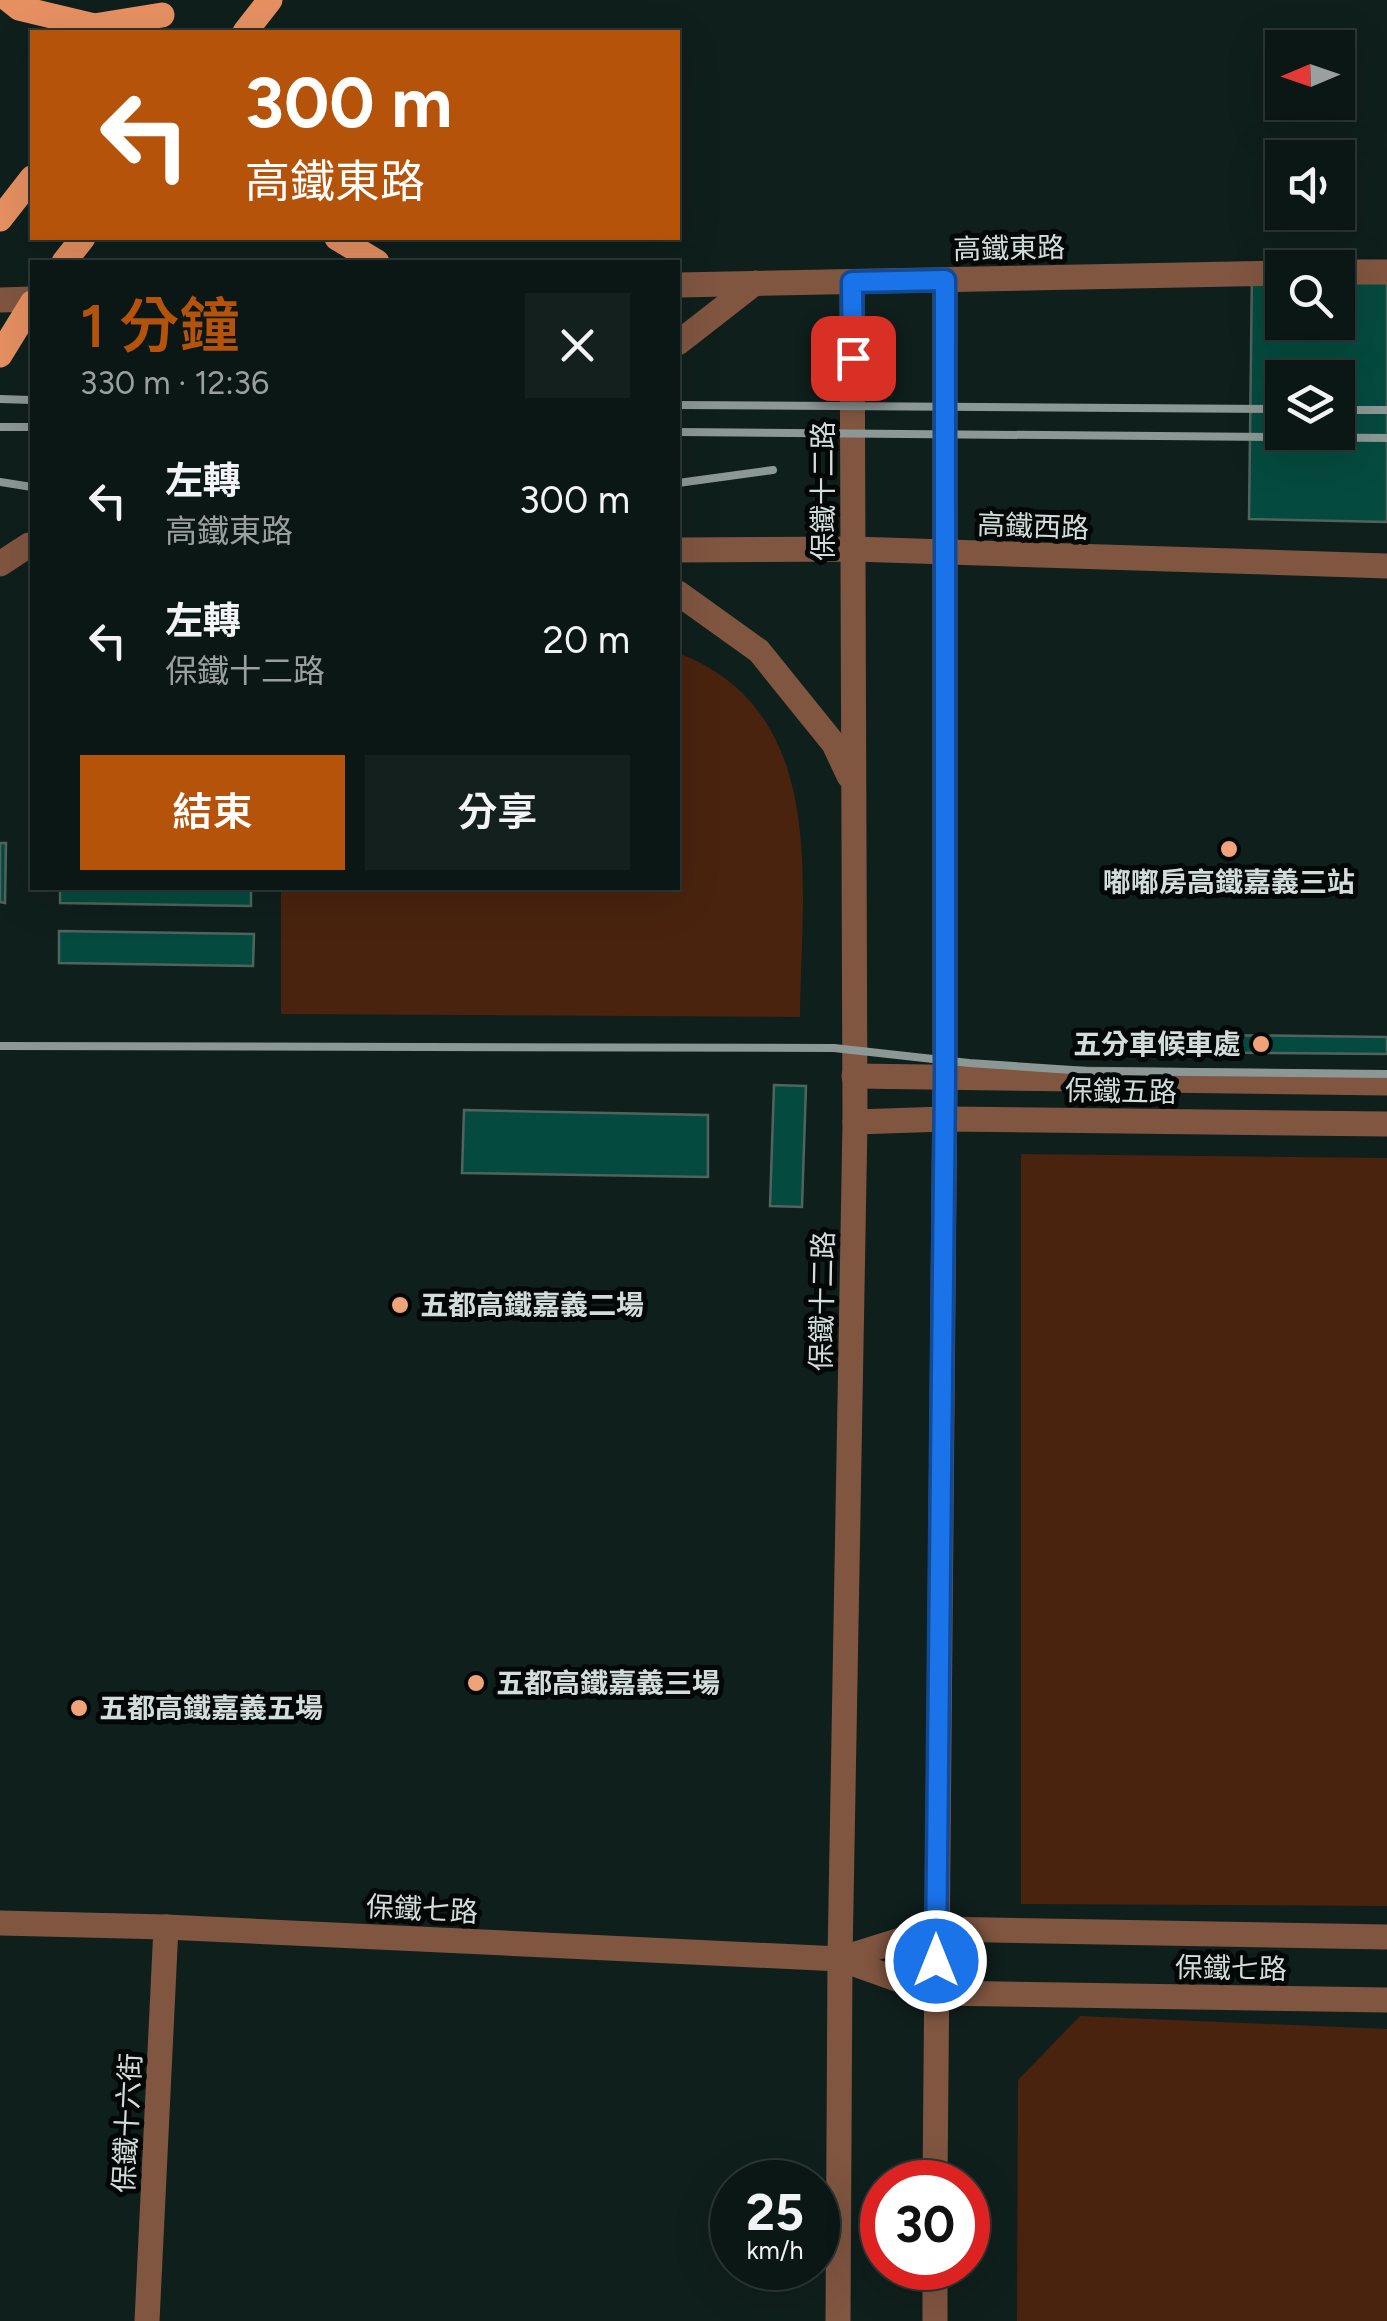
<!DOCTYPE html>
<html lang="zh-TW">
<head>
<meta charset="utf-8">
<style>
	:root { --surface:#0b1715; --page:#14201e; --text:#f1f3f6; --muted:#9a9fa0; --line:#2b3634; --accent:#b45309 }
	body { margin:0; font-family:Figtree,"Noto Sans TC",sans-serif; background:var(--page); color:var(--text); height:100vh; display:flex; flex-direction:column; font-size:38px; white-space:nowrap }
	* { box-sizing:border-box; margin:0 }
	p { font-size:32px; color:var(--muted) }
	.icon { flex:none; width:55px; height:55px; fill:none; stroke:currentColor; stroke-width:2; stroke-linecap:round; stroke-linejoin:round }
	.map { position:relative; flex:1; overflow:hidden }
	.details { position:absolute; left:30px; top:260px; width:650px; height:630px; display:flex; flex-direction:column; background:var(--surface); border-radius:0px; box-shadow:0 10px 40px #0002,0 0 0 2px var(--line) }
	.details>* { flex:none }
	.banner { position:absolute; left:30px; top:30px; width:650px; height:210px; border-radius:0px; box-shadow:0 10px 40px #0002,0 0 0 2px var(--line); background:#b45309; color:#fff; overflow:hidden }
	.needle { width:65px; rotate:268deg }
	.controls { position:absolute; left:1265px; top:30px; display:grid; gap:20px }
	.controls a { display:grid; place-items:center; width:90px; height:90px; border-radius:0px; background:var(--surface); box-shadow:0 10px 40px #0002,0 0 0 2px var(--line); font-size:50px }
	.speed { position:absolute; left:710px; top:2160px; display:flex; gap:20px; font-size:50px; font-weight:700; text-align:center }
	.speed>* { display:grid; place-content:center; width:130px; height:130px; border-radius:50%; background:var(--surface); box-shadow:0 10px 40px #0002,0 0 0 2px var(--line); line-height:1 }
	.speed small { font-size:25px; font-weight:400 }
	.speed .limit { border:15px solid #d22; background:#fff; color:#111 }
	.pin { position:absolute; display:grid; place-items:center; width:85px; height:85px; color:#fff; margin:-42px; border-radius:20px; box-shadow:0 5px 15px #0006 }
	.me { position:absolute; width:110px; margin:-55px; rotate:0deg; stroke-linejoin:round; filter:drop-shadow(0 0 8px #0008) }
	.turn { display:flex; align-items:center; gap:35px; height:210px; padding:0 50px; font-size:45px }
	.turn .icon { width:130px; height:130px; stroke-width:2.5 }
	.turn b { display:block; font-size:70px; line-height:85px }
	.round { display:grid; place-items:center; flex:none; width:105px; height:105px; border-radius:0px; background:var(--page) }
	.overview { display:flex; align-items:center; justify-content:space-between; height:170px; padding:0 50px }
	h1 { font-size:60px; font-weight:600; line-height:75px; color:var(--accent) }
	.cta { display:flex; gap:20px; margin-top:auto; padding:20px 50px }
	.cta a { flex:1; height:115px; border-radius:0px; background:var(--accent); color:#fff; font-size:40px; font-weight:600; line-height:115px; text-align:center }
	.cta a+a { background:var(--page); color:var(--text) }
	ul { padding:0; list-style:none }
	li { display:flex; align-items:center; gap:30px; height:140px; padding:0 50px }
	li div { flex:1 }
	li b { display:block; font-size:38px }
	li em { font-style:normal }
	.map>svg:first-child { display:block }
	.green { fill:#49230e }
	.building { fill:#054a3e; stroke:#51635e; stroke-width:2.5; fill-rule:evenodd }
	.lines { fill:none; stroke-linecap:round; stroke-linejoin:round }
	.minor { stroke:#805641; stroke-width:25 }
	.major { stroke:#e69062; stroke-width:25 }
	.rail { stroke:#8c9895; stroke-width:8 }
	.route-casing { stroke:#114b97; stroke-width:25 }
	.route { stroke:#1a73e8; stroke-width:18 }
	.poi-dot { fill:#f0a279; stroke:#030806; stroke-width:4 }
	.labels { text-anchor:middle; stroke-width:10; stroke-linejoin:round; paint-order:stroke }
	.street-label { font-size:28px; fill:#d2dcda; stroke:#030806 }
	.poi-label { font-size:28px; font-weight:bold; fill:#d2dcda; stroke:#030806; text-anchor:start }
</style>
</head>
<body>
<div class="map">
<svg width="1387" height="2321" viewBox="0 0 1387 2321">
	<rect width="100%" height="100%" fill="#0f1f1c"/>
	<g class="green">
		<path d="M 678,653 C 831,711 801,887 800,1017 L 281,1014 L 281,888 L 678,888 Z"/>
		<path d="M 1021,1154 L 1387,1158 L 1387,1906 L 1021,1904 Z"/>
		<path d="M 1080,2016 L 1387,2029 L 1387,2321 L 1017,2321 L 1018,2080 Z"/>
	</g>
	<g class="building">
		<path d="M 1252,269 L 1282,269 L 1282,322 L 1338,322 L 1338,270 L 1387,270 L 1387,522 L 1249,519 ZM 1282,378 L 1338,378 L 1338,432 L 1282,432 Z"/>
		<path d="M 0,843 L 6,843 L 5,903 L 0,902 Z"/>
		<path d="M 60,888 L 251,888 L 251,906 L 60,903 Z"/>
		<path d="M 59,931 L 254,934 L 253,966 L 59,963 Z"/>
		<path d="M 1135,1034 L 1387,1037 L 1387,1054 L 1135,1052 Z"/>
		<path d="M 774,1085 L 806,1086 L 802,1207 L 770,1206 Z"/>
		<path d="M 464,1110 L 708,1115 L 708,1177 L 462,1173 Z"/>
	</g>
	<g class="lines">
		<g class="minor">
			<path d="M 1338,272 L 1387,272"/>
			<path d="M 678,285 L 1282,273"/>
			<path d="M 0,300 L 32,299"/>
			<path d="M 678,343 L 755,283"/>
			<path d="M 678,550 L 853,549 L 1387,566"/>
			<path d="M 0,564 L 29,545"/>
			<path d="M 678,593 L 759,651 L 834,744 L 849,776"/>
			<path d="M 854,1076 L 1387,1083"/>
			<path d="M 855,1122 L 945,1119 L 1387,1124"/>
			<path d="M 0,1923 L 166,1927 L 840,1959 L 936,1993 L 1387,2000"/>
			<path d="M 840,1959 L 936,1929 L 1387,1937"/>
			<path d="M 935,2182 L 945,1080 L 945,280"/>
			<path d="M 147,2321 L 166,1927"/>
			<path d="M 838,2321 L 840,1959 L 855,1122 L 852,282"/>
			<path d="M 935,2321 L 935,2268"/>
		</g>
		<g class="major">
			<path d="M 9,0 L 19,8 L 94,26 L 162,15"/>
			<path d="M 245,32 L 270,0"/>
			<path d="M 0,219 L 32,178"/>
			<path d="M 337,238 L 377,262"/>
			<path d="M 64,262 L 83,238"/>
			<path d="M 0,355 L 32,303"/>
		</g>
		<g class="rail">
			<path d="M 0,399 L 32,400"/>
			<path d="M 678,405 L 1282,409"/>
			<path d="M 1338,410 L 1387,410"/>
			<path d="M 0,427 L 32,427"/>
			<path d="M 678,432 L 1387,438"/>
			<path d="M 0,482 L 32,487"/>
			<path d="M 678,483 L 773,470"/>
			<path d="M 0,1046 L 834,1048 L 969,1063 L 1087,1071 L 1387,1074"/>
		</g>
	</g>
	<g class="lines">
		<g class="route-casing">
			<path id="route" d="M 853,358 L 852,282 L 945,280 L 945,1080 L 936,1961"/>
		</g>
		<use href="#route" class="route"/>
	</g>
	<g class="poi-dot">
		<circle cx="1229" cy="849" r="10"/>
		<circle cx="1261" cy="1044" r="10"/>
		<circle cx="400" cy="1305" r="10"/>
		<circle cx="476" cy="1683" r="10"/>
		<circle cx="79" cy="1708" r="10"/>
	</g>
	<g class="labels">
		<g class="street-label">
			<text transform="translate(1009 248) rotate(-1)" y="10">高鐵東路</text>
			<text transform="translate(823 491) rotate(-90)" y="10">保鐵十二路</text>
			<text transform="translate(1033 526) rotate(2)" y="10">高鐵西路</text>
			<text transform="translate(1121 1091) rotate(1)" y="10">保鐵五路</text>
			<text transform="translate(822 1301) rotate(-89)" y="10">保鐵十二路</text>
			<text transform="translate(422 1909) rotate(3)" y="10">保鐵七路</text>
			<text transform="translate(1231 1968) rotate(1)" y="10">保鐵七路</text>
			<text transform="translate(127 2123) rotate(-87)" y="10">保鐵十六街</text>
		</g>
		<g class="poi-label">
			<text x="1229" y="892" text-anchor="middle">嘟嘟房高鐵嘉義三站</text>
			<text x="1241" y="1054" text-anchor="end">五分車候車處</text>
			<text x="420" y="1315">五都高鐵嘉義二場</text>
			<text x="496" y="1693">五都高鐵嘉義三場</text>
			<text x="99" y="1718">五都高鐵嘉義五場</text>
		</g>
	</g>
</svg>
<div class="controls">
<a><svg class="needle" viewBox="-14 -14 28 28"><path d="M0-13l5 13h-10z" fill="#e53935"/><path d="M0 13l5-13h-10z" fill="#9a9fa0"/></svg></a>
<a><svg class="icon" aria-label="sound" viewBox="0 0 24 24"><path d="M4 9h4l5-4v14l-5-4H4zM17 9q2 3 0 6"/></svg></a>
<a><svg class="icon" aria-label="search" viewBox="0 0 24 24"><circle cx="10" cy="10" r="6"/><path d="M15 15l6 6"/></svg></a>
<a><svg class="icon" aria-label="layers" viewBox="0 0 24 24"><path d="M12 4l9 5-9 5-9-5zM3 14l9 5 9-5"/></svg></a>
</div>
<div class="speed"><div>25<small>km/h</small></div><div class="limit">30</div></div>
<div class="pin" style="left:853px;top:358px;background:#d93025"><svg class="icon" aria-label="arrive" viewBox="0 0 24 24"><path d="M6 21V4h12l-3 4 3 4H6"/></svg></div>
<svg class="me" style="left:936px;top:1961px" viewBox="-20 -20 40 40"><circle r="17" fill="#1a73e8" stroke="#fff" stroke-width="3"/><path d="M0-11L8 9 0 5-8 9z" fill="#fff"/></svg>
<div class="banner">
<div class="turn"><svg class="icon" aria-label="left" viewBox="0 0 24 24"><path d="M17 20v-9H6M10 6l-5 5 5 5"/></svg><div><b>300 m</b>高鐵東路</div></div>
</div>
<section class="details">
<div class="overview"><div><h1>1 分鐘</h1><p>330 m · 12:36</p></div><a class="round"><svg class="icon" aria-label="close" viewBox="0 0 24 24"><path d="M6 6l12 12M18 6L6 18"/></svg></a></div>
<ul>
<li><svg class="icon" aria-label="left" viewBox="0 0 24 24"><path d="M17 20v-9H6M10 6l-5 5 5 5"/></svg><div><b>左轉</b><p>高鐵東路</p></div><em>300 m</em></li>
<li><svg class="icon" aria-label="left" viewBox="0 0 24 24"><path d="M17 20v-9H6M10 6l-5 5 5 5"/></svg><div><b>左轉</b><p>保鐵十二路</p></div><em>20 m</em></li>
</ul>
<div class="cta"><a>結束</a><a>分享</a></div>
</section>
</div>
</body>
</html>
